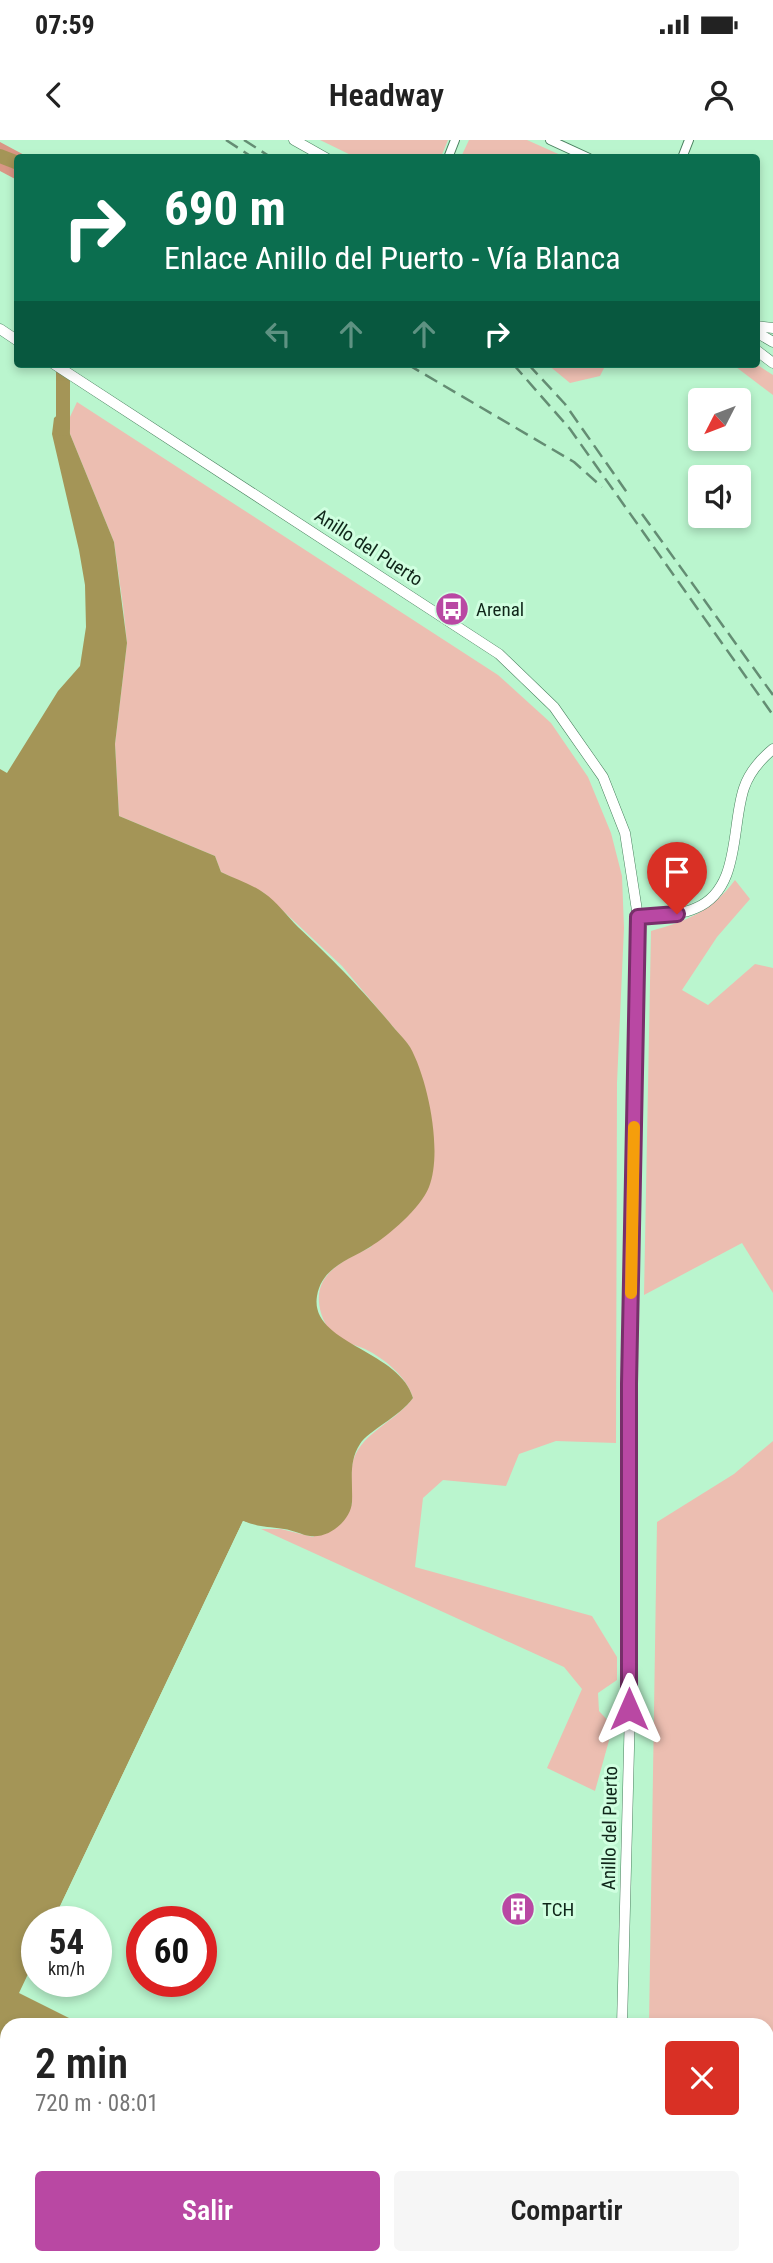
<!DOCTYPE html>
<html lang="es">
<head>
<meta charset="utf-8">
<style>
	:root { --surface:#fff; --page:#f6f6f6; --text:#222; --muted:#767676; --accent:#b948a3 }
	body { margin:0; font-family:"Roboto Condensed",sans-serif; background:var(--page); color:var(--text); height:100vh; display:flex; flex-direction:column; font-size:26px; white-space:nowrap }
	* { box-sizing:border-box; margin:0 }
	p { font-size:23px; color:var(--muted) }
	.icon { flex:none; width:38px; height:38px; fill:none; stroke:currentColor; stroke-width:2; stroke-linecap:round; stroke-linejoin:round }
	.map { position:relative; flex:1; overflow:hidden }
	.panel { position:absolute; left:0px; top:1878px; width:774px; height:247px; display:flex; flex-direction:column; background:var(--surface); border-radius:21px 21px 0 0; box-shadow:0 4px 10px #0003 }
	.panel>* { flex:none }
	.guide { position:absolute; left:14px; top:14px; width:746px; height:214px; border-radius:7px; box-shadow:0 4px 10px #0003; background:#0b6e4f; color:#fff; overflow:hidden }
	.needle { width:46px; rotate:228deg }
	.fabs { position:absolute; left:688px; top:248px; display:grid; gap:14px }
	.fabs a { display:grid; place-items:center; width:63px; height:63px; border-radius:7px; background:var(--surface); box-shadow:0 4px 10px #0003; font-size:35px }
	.speed { position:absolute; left:21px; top:1766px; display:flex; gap:14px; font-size:35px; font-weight:700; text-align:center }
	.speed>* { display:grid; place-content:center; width:91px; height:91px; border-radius:50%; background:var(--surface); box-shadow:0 4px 10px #0003; line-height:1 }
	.speed small { font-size:18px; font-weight:400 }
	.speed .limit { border:10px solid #d22; background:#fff; color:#111 }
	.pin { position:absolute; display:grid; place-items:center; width:60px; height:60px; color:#fff; margin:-72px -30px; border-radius:50% 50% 50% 0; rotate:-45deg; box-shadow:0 0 7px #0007 }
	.pin .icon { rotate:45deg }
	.me { position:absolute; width:77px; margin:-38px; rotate:0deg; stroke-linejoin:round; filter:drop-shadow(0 0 5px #0008) }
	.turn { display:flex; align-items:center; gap:24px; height:147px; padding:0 35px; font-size:32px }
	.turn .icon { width:91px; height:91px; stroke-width:2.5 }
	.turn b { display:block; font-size:49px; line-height:60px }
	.lanes { display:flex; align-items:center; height:66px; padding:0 35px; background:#0003; justify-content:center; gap:35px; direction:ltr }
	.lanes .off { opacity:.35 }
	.round { display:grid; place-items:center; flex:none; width:74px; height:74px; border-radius:7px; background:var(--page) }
	.head { display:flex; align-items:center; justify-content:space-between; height:119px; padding:0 35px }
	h1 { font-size:42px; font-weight:600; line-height:52px }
	.cta { display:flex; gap:14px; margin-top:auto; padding:14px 35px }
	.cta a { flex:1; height:80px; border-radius:7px; background:var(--accent); color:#fff; font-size:28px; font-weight:600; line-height:80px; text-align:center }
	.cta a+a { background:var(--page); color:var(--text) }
	.status { display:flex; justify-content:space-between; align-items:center; height:49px; padding:0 35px; background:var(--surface); direction:ltr }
	.status svg { height:19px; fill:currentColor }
	header { display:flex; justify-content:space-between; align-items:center; height:91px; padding:0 35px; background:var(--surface); font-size:32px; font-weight:600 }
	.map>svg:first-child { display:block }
	.green { fill:#ecbeb1 }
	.forest { fill:#d99785 }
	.water { fill:#a49557 }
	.pier { fill:#baf5ce }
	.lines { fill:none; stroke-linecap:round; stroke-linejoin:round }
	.river { stroke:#a49557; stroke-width:14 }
	.minor-casing { stroke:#4a815f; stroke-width:10 }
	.major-casing { stroke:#4a815f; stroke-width:11 }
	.minor { stroke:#fff; stroke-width:8 }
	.major { stroke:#fff; stroke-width:10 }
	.rail { stroke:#648d73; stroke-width:2.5; stroke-dasharray:14 7; stroke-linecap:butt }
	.route-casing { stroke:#782f6a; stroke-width:18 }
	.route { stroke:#b948a3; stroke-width:12 }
	.slow { stroke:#f59e0b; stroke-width:12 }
	.labels { text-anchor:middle; stroke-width:6; stroke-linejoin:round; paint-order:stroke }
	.street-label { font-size:19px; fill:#0f2619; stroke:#d0ffe0 }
	.poi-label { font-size:19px; fill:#0f2619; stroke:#d0ffe0; text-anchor:start }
</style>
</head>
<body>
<div class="status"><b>07:59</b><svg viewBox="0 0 49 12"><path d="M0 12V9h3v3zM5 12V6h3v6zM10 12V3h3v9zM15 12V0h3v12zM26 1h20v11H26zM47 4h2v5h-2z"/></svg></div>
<header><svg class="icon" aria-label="back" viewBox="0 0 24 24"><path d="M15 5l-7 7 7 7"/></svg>Headway<svg class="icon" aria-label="person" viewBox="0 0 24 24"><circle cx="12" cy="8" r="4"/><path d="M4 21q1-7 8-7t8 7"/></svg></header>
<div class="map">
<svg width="773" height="2123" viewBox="0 0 773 2123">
	<rect width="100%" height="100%" fill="#baf5ce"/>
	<g class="green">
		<path d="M 320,0 L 448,0 L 441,17 L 355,17 Z"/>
		<path d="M 469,0 L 527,0 L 565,17 L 461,17 Z"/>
		<path d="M 547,224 L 606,224 L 600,236 L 570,243 Z"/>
		<path d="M 732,224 L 756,224 L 773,235 L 773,255 Z"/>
		<path d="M 77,262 L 498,535 L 551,583 L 588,637 L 611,693 L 622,736 L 624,788 L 617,943 L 616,1303 L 556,1301 L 519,1314 L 506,1346 L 443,1340 L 423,1358 L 415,1427 L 592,1476 L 617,1517 L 617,1540 L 598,1553 L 599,1571 L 613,1586 L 595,1651 L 547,1628 L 582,1549 L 564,1527 L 261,1389 L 281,1389 L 313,1397 L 352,1364 C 352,1352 350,1338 352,1326 C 357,1294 395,1283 413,1258 C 407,1237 385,1219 365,1209 C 356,1205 342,1202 335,1196 C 329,1192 323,1180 321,1173 C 310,1135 342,1121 371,1107 L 410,907 L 342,826 L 264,753 L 221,732 L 215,716 L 119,676 L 115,604 L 127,503 L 123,466 L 114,402 L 70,294 L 69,279 Z"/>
		<path d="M 735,740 L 750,759 L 717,797 L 682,850 L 708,865 L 755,824 L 773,828 L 773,1153 L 742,1103 L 644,1155 L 651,791 C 687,781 712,771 735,740 Z"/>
		<path d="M 773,1301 L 773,1950 L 767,1948 L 766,1885 L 649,1885 L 657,1382 L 734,1334 Z"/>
	</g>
	<g class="forest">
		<path d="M 0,2 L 28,17 L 18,18 L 17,40 L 0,31 Z"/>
		<path d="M 7,1964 L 7,2035 L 0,2029 L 0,1973 Z"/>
		<path d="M 48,2118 L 278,2118 L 262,2123 L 51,2123 Z"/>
	</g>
	<g class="water">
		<path d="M 62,271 L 69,279 L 70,294 L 114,402 L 127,503 L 115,604 L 119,676 L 215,716 L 221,732 C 235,739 252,744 264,753 C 277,762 287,776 298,787 C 333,820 358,845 390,883 C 396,891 405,899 410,907 C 428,939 443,1012 429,1047 C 420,1069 389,1095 370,1107 C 349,1120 322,1127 317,1156 C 309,1204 400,1210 413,1258 C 399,1277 368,1291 360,1304 C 348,1322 353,1342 352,1362 C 351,1380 329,1399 310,1396 C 302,1395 293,1390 284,1389 C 265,1386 262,1388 243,1381 L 53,1781 L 37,1782 L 37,1815 L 19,1853 L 83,1885 L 7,1885 L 7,1964 L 0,1973 L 0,629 L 7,633 L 58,551 L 80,526 L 86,487 L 85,445 L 79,410 L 52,294 L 54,278 Z"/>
		<path d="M 0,2029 L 7,2035 L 7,2118 L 48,2118 L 51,2123 L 0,2123 Z"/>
		<path d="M 278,2118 L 366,2118 L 361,2123 L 262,2123 Z"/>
	</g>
	<path class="pier" d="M 243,1381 L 261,1389 L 260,1392 L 244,1385 L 57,1782 L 53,1781 Z"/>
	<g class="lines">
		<g class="river">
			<path d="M 0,16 L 18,23"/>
			<path d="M 63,289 L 63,224"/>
		</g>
		<g class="minor-casing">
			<g id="minor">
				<path d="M 550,0 L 589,18"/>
				<path d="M 448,18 L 455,0"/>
				<path d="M 682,18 L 689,0"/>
			</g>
		</g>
		<g class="major-casing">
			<g id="major">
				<path d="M 294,0 L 326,18"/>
				<path d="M 756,186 L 773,188"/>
				<path d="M 0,189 L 18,201"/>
				<path d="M 756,192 L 773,202"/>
				<path d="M 756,210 L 773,223"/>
				<path d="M 54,224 L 499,514 L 554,567 L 603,637 L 625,693 L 638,777 L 629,1244 L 630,1569 L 622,1885"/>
				<path d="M 638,777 C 657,775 678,776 696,768 C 741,749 731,686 744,648 C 749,633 761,619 773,609"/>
				<path d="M 627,2118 L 628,2123"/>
			</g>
		</g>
		<use href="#minor" class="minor"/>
		<use href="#major" class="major"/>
		<g class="rail">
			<path d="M 226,0 L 252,17"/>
			<path d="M 244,0 L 272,18"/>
			<path d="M 407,224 L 574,322 L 602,347"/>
			<path d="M 513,224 L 570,289 L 773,575"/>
			<path d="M 528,224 L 565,264 L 628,354"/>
			<path d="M 642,374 L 773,555"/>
		</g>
	</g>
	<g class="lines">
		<g class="route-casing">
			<path id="route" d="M 629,1569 L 629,1244 L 638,777 L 677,774"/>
		</g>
		<use href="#route" class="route"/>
		<path class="slow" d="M 631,1153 L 634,987"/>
	</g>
	<defs>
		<g id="bus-disc" transform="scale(1.75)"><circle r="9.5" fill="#b948a3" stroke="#d0ffe0"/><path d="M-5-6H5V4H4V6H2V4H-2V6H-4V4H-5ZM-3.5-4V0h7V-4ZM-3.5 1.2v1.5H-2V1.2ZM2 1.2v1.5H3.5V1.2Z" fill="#fff"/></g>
		<g id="building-disc" transform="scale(1.75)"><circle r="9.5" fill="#b948a3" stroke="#d0ffe0"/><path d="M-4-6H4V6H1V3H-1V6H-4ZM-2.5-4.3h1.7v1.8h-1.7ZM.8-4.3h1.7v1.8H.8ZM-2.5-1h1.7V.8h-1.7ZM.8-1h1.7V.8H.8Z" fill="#fff"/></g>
	</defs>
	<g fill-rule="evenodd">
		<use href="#bus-disc" x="452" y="469"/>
		<use href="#building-disc" x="518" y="1769"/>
	</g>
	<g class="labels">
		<g class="street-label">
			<text transform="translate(369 407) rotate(33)" y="7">Anillo del Puerto</text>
			<text transform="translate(609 1688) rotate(-89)" y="7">Anillo del Puerto</text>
		</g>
		<g class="poi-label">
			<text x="476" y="476">Arenal</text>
			<text x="542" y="1776">TCH</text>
		</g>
	</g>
</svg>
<div class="fabs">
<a><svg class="needle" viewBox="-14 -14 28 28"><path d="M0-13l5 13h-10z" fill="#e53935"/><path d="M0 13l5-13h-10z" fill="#767676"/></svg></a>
<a><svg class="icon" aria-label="sound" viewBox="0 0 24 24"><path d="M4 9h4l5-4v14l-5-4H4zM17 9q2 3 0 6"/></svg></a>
</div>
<div class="speed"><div>54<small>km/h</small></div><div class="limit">60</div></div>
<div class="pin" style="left:677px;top:774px;background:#d93025"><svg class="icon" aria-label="arrive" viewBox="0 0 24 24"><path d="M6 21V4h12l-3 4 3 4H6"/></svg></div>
<svg class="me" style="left:629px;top:1569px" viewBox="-20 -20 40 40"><path d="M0-17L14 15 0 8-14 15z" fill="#b948a3" stroke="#fff" stroke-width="4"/></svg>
<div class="guide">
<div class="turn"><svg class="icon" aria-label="right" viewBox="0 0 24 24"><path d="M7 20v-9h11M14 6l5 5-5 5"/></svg><div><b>690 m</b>Enlace Anillo del Puerto - Vía Blanca</div></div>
<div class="lanes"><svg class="icon off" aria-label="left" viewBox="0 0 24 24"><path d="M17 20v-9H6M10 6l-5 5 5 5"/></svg><svg class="icon off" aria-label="ahead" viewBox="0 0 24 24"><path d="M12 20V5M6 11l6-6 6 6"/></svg><svg class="icon off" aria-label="ahead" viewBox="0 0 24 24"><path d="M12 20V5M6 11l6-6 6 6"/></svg><svg class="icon" aria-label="right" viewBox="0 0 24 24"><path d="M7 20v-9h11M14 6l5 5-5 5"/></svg></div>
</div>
<section class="panel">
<div class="head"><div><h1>2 min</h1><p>720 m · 08:01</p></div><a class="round" style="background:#d93025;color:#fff"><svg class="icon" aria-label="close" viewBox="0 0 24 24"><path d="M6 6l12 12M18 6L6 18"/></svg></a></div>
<div class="cta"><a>Salir</a><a>Compartir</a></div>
</section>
</div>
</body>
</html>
